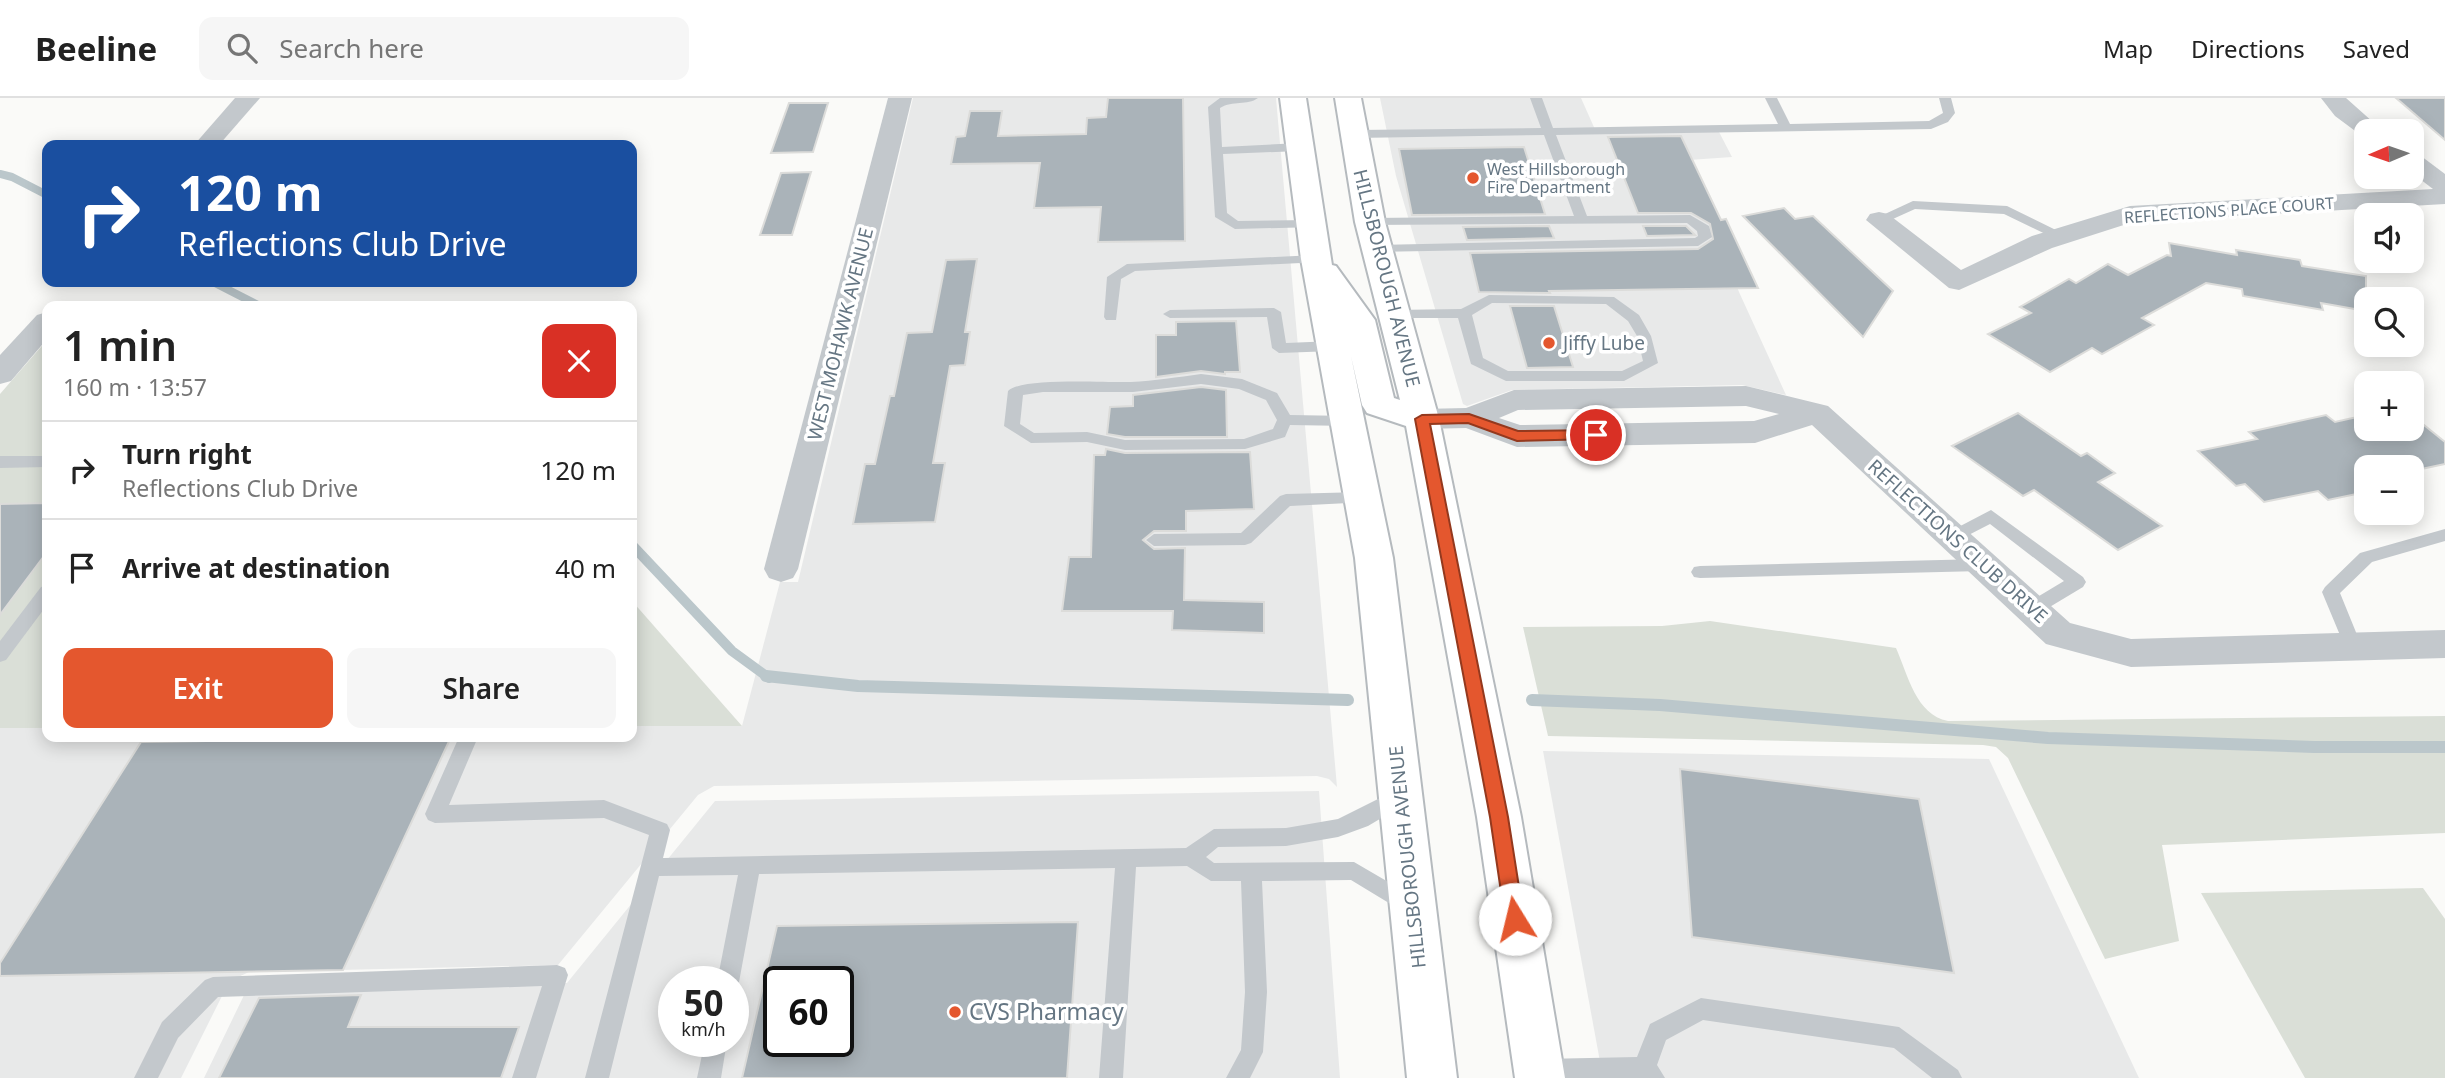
<!DOCTYPE html>
<html lang="en">
<head>
<meta charset="utf-8">
<style>
	:root { --surface:#fff; --page:#f6f6f6; --text:#222; --muted:#767676; --line:#e0e0e0; --accent:#e4572e }
	body { margin:0; font-family:"Noto Sans",sans-serif; background:var(--page); color:var(--text); height:100vh; display:flex; flex-direction:column; font-size:26px; white-space:nowrap }
	* { box-sizing:border-box; margin:0 }
	p { font-size:23px; color:var(--muted) }
	.icon { flex:none; width:38px; height:38px; fill:none; stroke:currentColor; stroke-width:2; stroke-linecap:round; stroke-linejoin:round }
	.map { position:relative; flex:1; overflow:hidden }
	.sheet { position:absolute; left:42px; top:203px; width:595px; height:441px; display:flex; flex-direction:column; background:var(--surface); border-radius:14px; box-shadow:0 4px 18px #0003 }
	.sheet>* { flex:none }
	.guide { position:absolute; left:42px; top:42px; width:595px; height:147px; border-radius:14px; box-shadow:0 4px 18px #0003; background:#1a4fa0; color:#fff; overflow:hidden }
	.needle { width:46px; rotate:268deg }
	.fabs { position:absolute; left:2354px; top:21px; display:grid; gap:14px }
	.fabs a { display:grid; place-items:center; width:70px; height:70px; border-radius:14px; background:var(--surface); box-shadow:0 4px 18px #0003; font-size:35px }
	.speed { position:absolute; left:658px; top:868px; display:flex; gap:14px; font-size:35px; font-weight:700; text-align:center }
	.speed>* { display:grid; place-content:center; width:91px; height:91px; border-radius:50%; background:var(--surface); box-shadow:0 4px 18px #0003; line-height:1 }
	.speed small { font-size:18px; font-weight:400 }
	.speed .limit { border:4px solid #111; border-radius:10px; background:#fff; color:#111 }
	.pin { position:absolute; display:grid; place-items:center; width:60px; height:60px; color:#fff; margin:-30px; border:4px solid #fff; border-radius:50%; box-shadow:0 2px 7px #0007 }
	.me { position:absolute; width:77px; margin:-38px; rotate:351deg; stroke-linejoin:round; filter:drop-shadow(0 0 5px #0008) }
	.turn { display:flex; align-items:center; gap:24px; height:147px; padding:0 21px; font-size:32px }
	.turn .icon { width:91px; height:91px; stroke-width:2.5 }
	.turn b { display:block; font-size:49px; line-height:60px }
	.round { display:grid; place-items:center; flex:none; width:74px; height:74px; border-radius:14px; background:var(--page) }
	.overview { display:flex; align-items:center; justify-content:space-between; height:119px; padding:0 21px }
	h1 { font-size:42px; font-weight:600; line-height:52px }
	.button { display:flex; gap:14px; margin-top:auto; padding:14px 21px }
	.button a { flex:1; height:80px; border-radius:14px; background:var(--accent); color:#fff; font-size:28px; font-weight:600; line-height:80px; text-align:center }
	.button a+a { background:var(--page); color:var(--text) }
	ul { padding:0; list-style:none }
	li { display:flex; align-items:center; gap:21px; height:98px; padding:0 21px; border-top:2px solid var(--line) }
	li div { flex:1 }
	li b { display:block; font-size:26px }
	li em { font-style:normal }
	header { display:flex; align-items:center; gap:42px; box-sizing:border-box; height:98px; padding:0 35px; background:var(--surface); border-bottom:2px solid var(--line) }
	header strong { font-size:33px }
	nav { display:flex; gap:38px; margin-inline-start:auto; font-size:24px }
	.search { width:490px; height:63px; background:var(--page); display:flex; align-items:center; gap:18px; box-sizing:border-box; padding:0 24px; border-radius:14px; color:var(--muted); font-size:26px }
	.map>svg:first-child { display:block }
	.built { fill:#e8e9e9; fill-rule:evenodd }
	.green { fill:#dadfd7 }
	.lines { fill:none; stroke-linecap:round; stroke-linejoin:round }
	.stream-far2 { stroke:#bbc7cb; stroke-width:8 }
	.stream-far1 { stroke:#bbc7cb; stroke-width:10 }
	.stream { stroke:#bbc7cb; stroke-width:12 }
	.building { fill:#aab3b9; stroke:#dcdcda; stroke-width:2; fill-rule:evenodd }
	.primary-casing { stroke:#b5babe; stroke-width:4 }
	.service { fill:#c3c8cc; fill-rule:evenodd }
	.minor { fill:#c3c8cc; fill-rule:evenodd }
	.primary { fill:#fff; fill-rule:evenodd }
	.route { fill:#e4572e; stroke:#94391e; stroke-width:2 }
	.poi-dot { fill:#e4572e; stroke:#fff; stroke-width:2.5 }
	.labels { text-anchor:middle; stroke-width:7; stroke-linejoin:round; paint-order:stroke }
	.far-poi-label { font-size:16px; fill:#657683; stroke:#fff; text-anchor:start }
	.far-street-label { font-size:16px; fill:#657683; stroke:#fff }
	.street-label { font-size:19px; fill:#657683; stroke:#fff }
	.poi-label { font-size:19px; fill:#657683; stroke:#fff; text-anchor:start }
	.near-poi-label { font-size:23px; fill:#657683; stroke:#fff; text-anchor:start }
</style>
</head>
<body>
<header>
<strong>Beeline</strong>
<div class="search"><svg class="icon" aria-label="search" viewBox="0 0 24 24"><circle cx="10" cy="10" r="6"/><path d="M15 15l6 6"/></svg>Search here</div>
<nav><a>Map</a><a>Directions</a><a>Saved</a></nav>
</header>
<div class="map">
<svg width="2445" height="980" viewBox="0 0 2445 980">
	<rect width="100%" height="100%" fill="#fafaf8"/>
	<g class="built">
		<path d="M 913,0 L 1276,0 L 1337,689 L 1329,681 L 1317,678 L 714,688 L 698,697 L 558,867 L 249,874 L 234,881 L 225,892 L 181,980 L 0,980 L 0,630 L 47,630 L 47,639 L 632,639 L 632,628 L 742,628 L 780,484 L 798,484 Z"/>
		<path d="M 1380,0 L 1581,0 L 1597,36 L 1718,32 L 1732,59 L 1689,62 L 1739,194 L 1786,297 L 1742,287 L 1512,292 L 1467,308 L 1463,306 L 1396,78 Z"/>
		<path d="M 1543,653 L 1989,661 L 2139,980 L 1603,980 Z"/>
		<path d="M 1319,693 L 1340,980 L 204,980 L 247,891 L 567,885 L 715,703 ZM 674,884 L 733,884 L 733,943 L 674,943 ZM 779,884 L 838,884 L 838,943 L 779,943 Z"/>
	</g>
	<g class="green">
		<path d="M 47,242 L 47,630 L 0,630 L 0,296 Z"/>
		<path d="M 632,503 L 742,628 L 632,628 Z"/>
		<path d="M 1710,523 L 1896,550 C 1908,577 1916,617 1948,623 L 2445,618 L 2445,735 L 2162,747 L 2179,843 L 2105,861 L 2008,660 L 1996,649 L 1983,647 L 1548,638 L 1523,529 L 1662,528 Z"/>
		<path d="M 2423,790 L 2445,821 L 2445,980 L 2305,980 L 2201,795 Z"/>
	</g>
	<g class="lines">
		<g class="stream-far2">
			<path d="M 0,76 L 12,79 L 47,97"/>
			<path d="M 213,184 L 260,208"/>
		</g>
		<path class="stream-far1" d="M 632,447 L 732,553 L 769,580"/>
		<g class="stream">
			<path d="M 766,578 L 858,588 L 1348,602"/>
			<path d="M 1532,602 L 1660,607 L 2048,640 L 2314,649 L 2445,649"/>
		</g>
	</g>
	<g class="building">
		<path d="M 1108,0 L 1183,0 L 1185,143 L 1098,144 L 1101,109 L 1034,110 L 1040,65 L 951,66 L 956,39 L 965,38 L 970,13 L 1002,13 L 998,38 L 1086,36 L 1087,20 L 1106,19 Z"/>
		<path d="M 2396,0 L 2445,0 L 2445,42 Z"/>
		<path d="M 789,5 L 828,5 L 813,54 L 771,55 Z"/>
		<path d="M 1681,38 L 1721,122 L 1726,121 L 1758,190 L 1549,193 L 1550,195 L 1479,194 L 1470,155 L 1698,151 L 1713,141 L 1710,126 L 1691,115 L 1638,115 L 1608,39 Z"/>
		<path d="M 1524,49 L 1545,116 L 1412,117 L 1399,51 Z"/>
		<path d="M 811,74 L 792,137 L 760,137 L 781,75 Z"/>
		<path d="M 1784,110 L 1795,121 L 1813,118 L 1893,193 L 1863,239 L 1743,118 Z"/>
		<path d="M 1549,128 L 1554,140 L 1467,142 L 1463,129 Z"/>
		<path d="M 1643,128 L 1686,128 L 1695,137 L 1647,138 Z"/>
		<path d="M 2169,145 L 2237,157 L 2236,152 L 2300,162 L 2302,168 L 2366,178 L 2366,213 L 2321,205 L 2323,212 L 2243,198 L 2242,191 L 2206,185 L 2142,220 L 2154,227 L 2102,256 L 2092,250 L 2050,274 L 1988,236 L 2031,215 L 2020,209 L 2069,181 L 2076,185 L 2108,166 L 2128,177 L 2167,157 L 2171,158 Z"/>
		<path d="M 977,161 L 965,234 L 970,234 L 965,267 L 950,268 L 933,365 L 945,365 L 935,424 L 853,426 L 865,366 L 875,366 L 890,298 L 894,298 L 907,235 L 932,234 L 946,162 Z"/>
		<path d="M 1510,208 L 1554,208 L 1573,269 L 1527,270 Z"/>
		<path d="M 1236,223 L 1240,274 L 1225,274 L 1225,276 L 1201,273 L 1156,279 L 1156,237 L 1176,237 L 1176,224 Z"/>
		<path d="M 1201,289 L 1226,292 L 1227,339 L 1125,339 L 1107,336 L 1110,309 L 1133,308 L 1133,297 Z"/>
		<path d="M 2018,315 L 2081,358 L 2087,355 L 2115,375 L 2098,384 L 2162,428 L 2118,452 L 2034,392 L 2023,398 L 1952,348 Z"/>
		<path d="M 2326,317 L 2335,324 L 2366,317 L 2366,331 L 2412,331 L 2412,320 L 2414,319 L 2445,344 L 2445,366 L 2412,373 L 2412,369 L 2366,369 L 2366,394 L 2328,402 L 2318,393 L 2264,404 L 2245,386 L 2236,388 L 2198,353 L 2257,341 L 2249,334 Z"/>
		<path d="M 1106,351 L 1125,355 L 1250,354 L 1254,411 L 1186,413 L 1186,433 L 1154,433 L 1143,442 L 1154,451 L 1185,450 L 1184,502 L 1264,504 L 1264,535 L 1172,532 L 1173,513 L 1062,513 L 1069,459 L 1091,459 L 1094,357 L 1105,357 Z"/>
		<path d="M 47,405 L 47,454 L 0,517 L 0,406 Z"/>
		<path d="M 451,639 L 343,872 L 0,878 L 0,865 L 141,644 Z"/>
		<path d="M 1680,671 L 1919,701 L 1954,875 L 1692,839 Z"/>
		<path d="M 1078,824 L 1067,980 L 742,980 L 777,828 ZM 779,884 L 838,884 L 838,943 L 779,943 Z"/>
		<path d="M 361,897 L 348,929 L 519,929 L 501,980 L 219,980 L 259,900 Z"/>
	</g>
	<g class="lines">
		<g class="primary-casing">
			<path id="primary" d="M 1280,0 L 1306,0 L 1332,167 L 1336,168 L 1375,222 L 1394,300 L 1400,302 L 1355,124 L 1335,0 L 1361,0 L 1385,124 L 1439,321 L 1521,719 L 1565,980 L 1515,980 L 1477,719 L 1406,328 L 1367,315 L 1362,307 L 1351,258 L 1393,460 L 1457,980 L 1407,980 L 1355,460 L 1301,161 Z"/>
		</g>
		<g class="service">
			<path d="M 1220,0 L 1258,0 C 1247,8 1233,2 1220,10 L 1222,49 L 1299,45 L 1305,49 L 1299,53 L 1223,56 L 1227,115 L 1238,123 L 1311,122 L 1316,123 L 1316,129 L 1235,131 L 1215,119 L 1208,9 Z"/>
			<path d="M 1530,0 L 1542,0 L 1553,30 L 1778,26 L 1765,0 L 1777,0 L 1790,26 L 1929,23 L 1943,15 L 1939,0 L 1951,0 L 1955,15 L 1948,24 L 1931,31 L 1556,37 L 1587,118 L 1690,117 L 1709,128 L 1712,139 L 1698,148 L 1372,154 L 1372,148 L 1377,147 L 1695,140 L 1698,138 L 1697,133 L 1687,125 L 1365,127 L 1365,121 L 1370,120 L 1574,118 L 1544,37 L 1355,40 L 1349,36 L 1355,32 L 1541,30 Z"/>
			<path d="M 1913,103 L 2007,108 L 2068,138 L 2061,142 L 2056,141 L 2004,116 L 1915,111 L 1884,125 L 1879,126 L 1872,122 Z"/>
			<path d="M 1316,157 L 1321,158 L 1321,164 L 1135,173 L 1121,181 L 1116,222 L 1106,222 L 1104,219 L 1107,179 L 1127,166 Z"/>
			<path d="M 1489,197 L 1614,199 L 1639,217 L 1651,238 L 1658,265 L 1624,283 L 1506,283 L 1471,266 L 1458,220 L 1394,220 L 1387,216 L 1394,212 L 1461,211 ZM 1492,205 L 1606,206 L 1628,223 L 1637,238 L 1643,263 L 1622,273 L 1508,273 L 1483,260 L 1472,217 Z"/>
			<path d="M 1274,210 L 1281,214 L 1286,245 L 1334,243 L 1341,248 L 1334,253 L 1279,255 L 1272,250 L 1267,219 L 1170,220 L 1163,216 L 1170,212 Z"/>
			<path d="M 1201,276 L 1242,281 L 1277,295 L 1290,317 L 1349,318 L 1357,323 L 1349,328 L 1290,327 L 1285,339 L 1245,351 L 1125,352 L 1087,344 L 1031,345 L 1004,328 L 1008,293 C 1021,279 1108,285 1131,284 C 1154,283 1178,279 1201,276 ZM 1201,286 L 1239,291 L 1266,302 L 1277,322 L 1273,331 L 1244,341 L 1125,342 L 1087,334 L 1034,335 L 1020,326 L 1023,297 L 1043,294 L 1133,294 Z"/>
			<path d="M 0,358 L 47,358 L 47,369 L 0,370 Z"/>
			<path d="M 1362,394 L 1368,396 L 1370,400 L 1368,404 L 1290,408 L 1251,445 L 1245,447 L 1154,448 L 1146,442 L 1154,436 L 1241,435 L 1280,398 L 1286,396 Z"/>
			<path d="M 1991,412 L 2083,479 L 2086,484 L 2083,489 L 2038,516 L 2026,516 L 2023,511 L 2026,506 L 2064,483 L 1990,426 L 1953,445 L 1945,439 L 1947,435 Z"/>
			<path d="M 2445,431 L 2445,443 L 2372,464 L 2340,495 L 2362,549 L 2359,554 L 2347,554 L 2322,494 L 2325,489 L 2360,455 Z"/>
			<path d="M 1982,461 L 1988,462 L 1991,467 L 1988,472 L 1982,473 L 1700,480 L 1694,479 L 1691,474 L 1694,469 L 1700,468 Z"/>
			<path d="M 47,487 L 47,507 L 6,562 L 0,564 L 0,543 L 41,489 Z"/>
			<path d="M 459,639 L 478,639 L 449,707 L 604,702 L 667,726 L 670,732 L 663,760 L 1186,750 L 1214,731 L 1286,730 L 1338,721 L 1398,691 L 1405,694 L 1408,700 L 1405,706 L 1368,728 L 1338,739 L 1286,748 L 1218,749 L 1206,759 L 1214,765 L 1354,764 L 1414,799 L 1418,806 L 1414,813 L 1407,816 L 1351,782 L 1262,783 L 1267,894 L 1263,954 L 1250,980 L 1226,980 L 1241,952 L 1245,894 L 1241,783 L 1211,783 L 1187,768 L 1136,769 L 1123,980 L 1099,980 L 1115,770 L 759,776 L 739,884 L 733,892 L 733,884 L 717,884 L 738,777 L 659,778 L 609,980 L 585,980 L 649,737 L 604,720 L 435,725 L 428,722 L 425,716 Z"/>
			<path d="M 557,867 L 565,870 L 568,877 L 536,980 L 512,980 L 542,888 L 218,899 L 178,940 L 158,980 L 134,980 L 162,924 L 205,882 L 213,879 Z"/>
			<path d="M 1701,900 L 1899,929 L 1958,972 L 1962,980 L 1932,980 L 1894,950 L 1703,922 L 1666,942 L 1657,967 L 1665,980 L 1534,980 L 1530,972 L 1534,964 L 1542,961 L 1637,959 L 1650,926 Z"/>
			<path d="M 705,943 L 727,943 L 721,980 L 697,980 Z"/>
		</g>
		<g class="minor">
			<path d="M 235,0 L 260,0 L 219,47 L 194,47 Z"/>
			<path d="M 888,0 L 912,0 L 798,471 L 793,480 L 781,484 L 769,480 L 764,471 Z"/>
			<path d="M 2321,0 L 2346,0 L 2383,33 L 2366,33 L 2366,39 L 2362,38 L 2335,18 Z"/>
			<path d="M 2412,55 L 2421,58 L 2445,76 L 2445,106 L 2133,124 L 2052,150 L 1959,192 L 1949,190 L 1866,122 L 1870,116 L 1879,114 L 1888,116 L 1961,172 L 2032,138 L 2130,108 L 2433,91 L 2412,75 Z"/>
			<path d="M 47,214 L 47,241 L 11,283 L 0,286 L 0,257 L 37,217 Z"/>
			<path d="M 1746,288 L 1828,308 L 2070,525 L 2131,541 L 2445,532 L 2445,560 L 2131,569 L 2046,546 L 1812,327 L 1755,345 L 1517,349 L 1466,330 L 1422,331 L 1411,328 L 1406,321 L 1411,314 L 1422,311 L 1466,310 L 1514,292 ZM 1746,308 L 1779,316 L 1754,323 L 1520,327 L 1499,320 L 1518,312 Z"/>
		</g>
		<use href="#primary" class="primary"/>
	</g>
	<path class="route" d="M 1469,316 L 1518,333 L 1596,332 L 1604,337 L 1596,341 L 1517,343 L 1468,325 L 1430,326 L 1508,719 L 1524,821 L 1522,827 L 1515,829 L 1508,827 L 1505,821 L 1490,719 L 1415,321 L 1422,317 Z"/>
	<g class="poi-dot">
		<circle cx="1473" cy="80" r="7"/>
		<circle cx="1549" cy="245" r="7"/>
		<circle cx="955" cy="914" r="7"/>
	</g>
	<g class="labels">
		<g class="far-poi-label">
			<text x="1487" y="77">West Hillsborough<tspan x="1487" dy="18">Fire Department</tspan></text>
		</g>
		<g class="far-street-label">
			<text transform="translate(2229 112) rotate(-4)" y="6">REFLECTIONS PLACE COURT</text>
		</g>
		<g class="street-label">
			<text transform="translate(1387 180) rotate(76)" y="7">HILLSBOROUGH AVENUE</text>
			<text transform="translate(840 236) rotate(-76)" y="7">WEST MOHAWK AVENUE</text>
			<text transform="translate(1958 443) rotate(42)" y="7">REFLECTIONS CLUB DRIVE</text>
			<text transform="translate(1407 759) rotate(-96)" y="7">HILLSBOROUGH AVENUE</text>
		</g>
		<g class="poi-label">
			<text x="1563" y="252">Jiffy Lube</text>
		</g>
		<g class="near-poi-label">
			<text x="969" y="922">CVS Pharmacy</text>
		</g>
	</g>
</svg>
<div class="fabs">
<a><svg class="needle" viewBox="-14 -14 28 28"><path d="M0-13l5 13h-10z" fill="#e53935"/><path d="M0 13l5-13h-10z" fill="#767676"/></svg></a>
<a><svg class="icon" aria-label="sound" viewBox="0 0 24 24"><path d="M4 9h4l5-4v14l-5-4H4zM17 9q2 3 0 6"/></svg></a>
<a><svg class="icon" aria-label="search" viewBox="0 0 24 24"><circle cx="10" cy="10" r="6"/><path d="M15 15l6 6"/></svg></a>
<a>+</a>
<a>−</a>
</div>
<div class="speed"><div>50<small>km/h</small></div><div class="limit">60</div></div>
<div class="pin" style="left:1596px;top:337px;background:#d93025"><svg class="icon" aria-label="arrive" viewBox="0 0 24 24"><path d="M6 21V4h12l-3 4 3 4H6"/></svg></div>
<svg class="me" style="left:1515px;top:821px" viewBox="-20 -20 40 40"><circle r="19" fill="#fff"/><path d="M0-13L10 11 0 6-10 11z" fill="#e4572e"/></svg>
<div class="guide">
<div class="turn"><svg class="icon" aria-label="right" viewBox="0 0 24 24"><path d="M7 20v-9h11M14 6l5 5-5 5"/></svg><div><b>120 m</b>Reflections Club Drive</div></div>
</div>
<section class="sheet">
<div class="overview"><div><h1>1 min</h1><p>160 m · 13:57</p></div><a class="round" style="background:#d93025;color:#fff"><svg class="icon" aria-label="close" viewBox="0 0 24 24"><path d="M6 6l12 12M18 6L6 18"/></svg></a></div>
<ul>
<li><svg class="icon" aria-label="right" viewBox="0 0 24 24"><path d="M7 20v-9h11M14 6l5 5-5 5"/></svg><div><b>Turn right</b><p>Reflections Club Drive</p></div><em>120 m</em></li>
<li><svg class="icon" aria-label="arrive" viewBox="0 0 24 24"><path d="M6 21V4h12l-3 4 3 4H6"/></svg><div><b>Arrive at destination</b></div><em>40 m</em></li>
</ul>
<div class="button"><a>Exit</a><a>Share</a></div>
</section>
</div>
</body>
</html>
